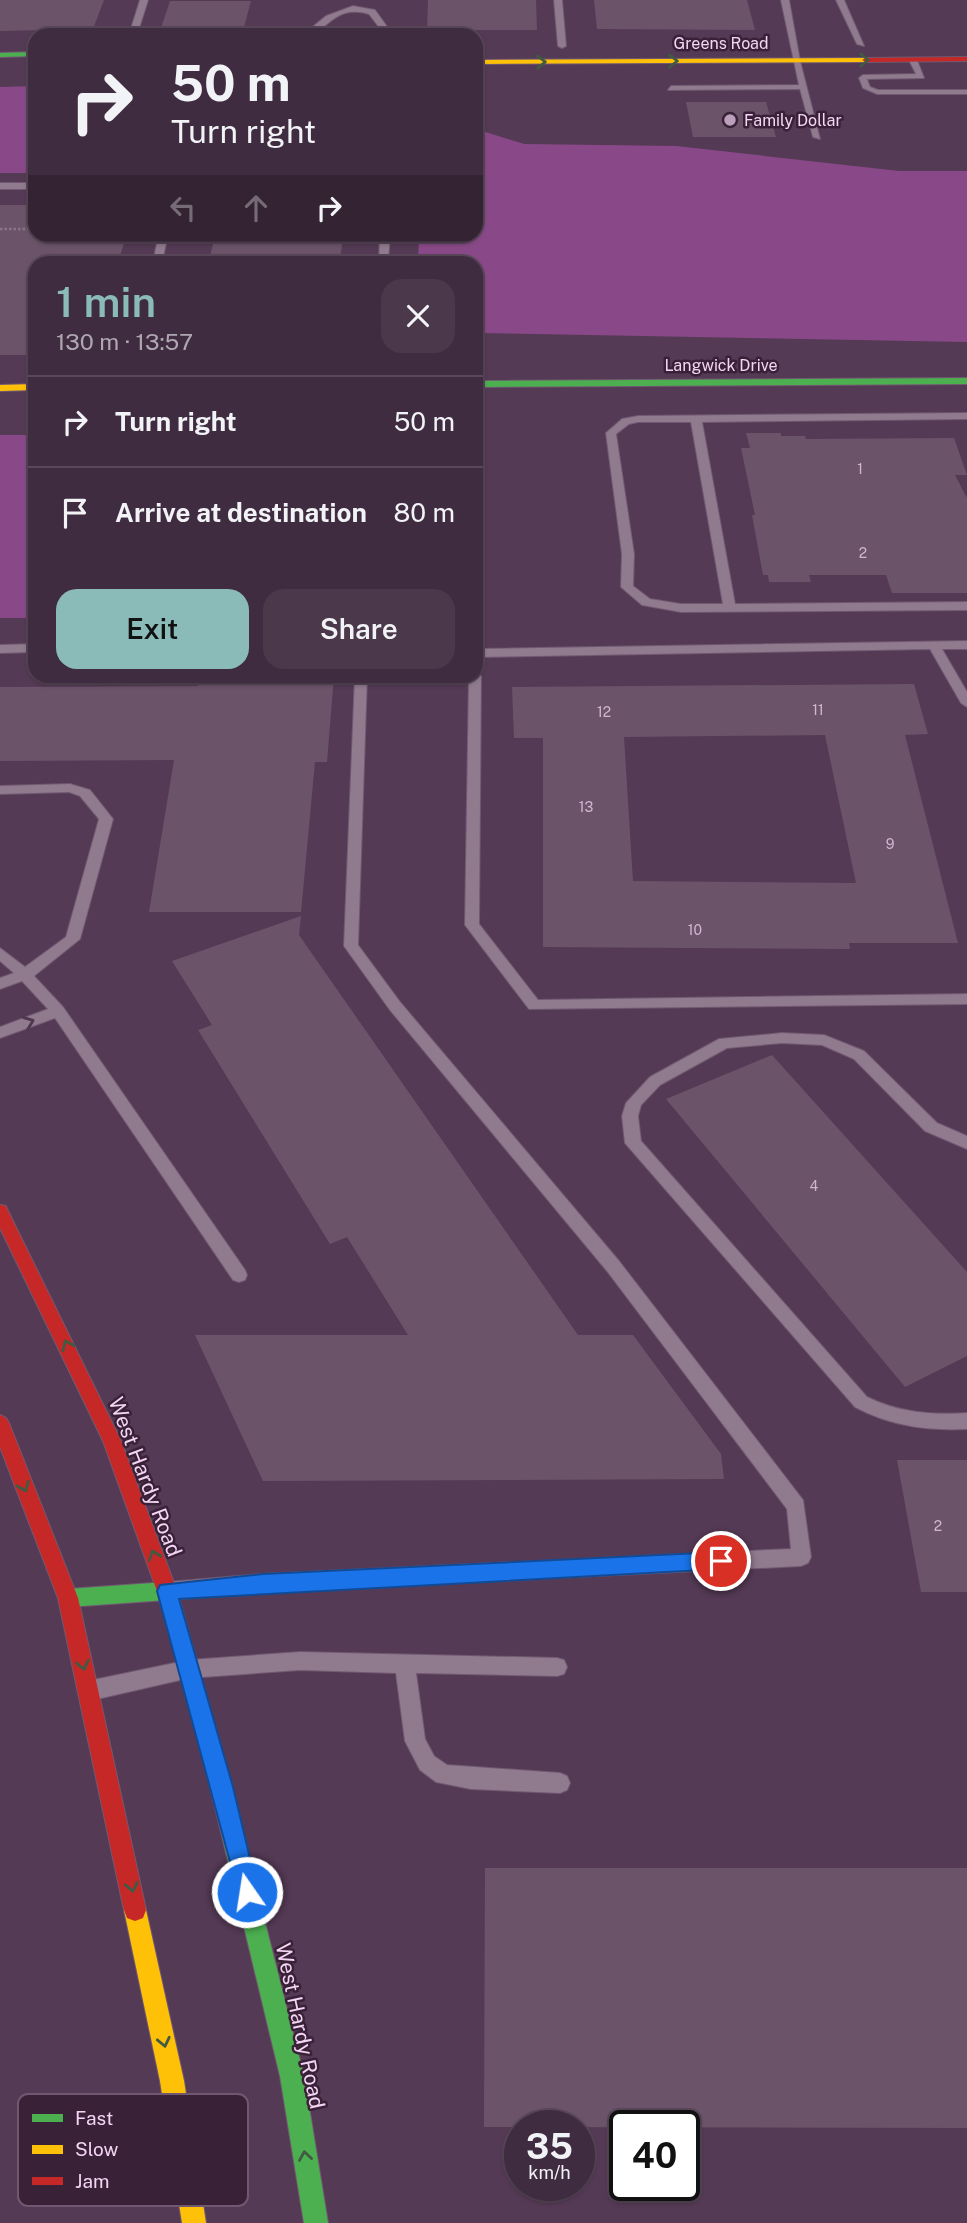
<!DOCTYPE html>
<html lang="en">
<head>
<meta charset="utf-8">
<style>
	:root { --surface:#402c40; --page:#4b384b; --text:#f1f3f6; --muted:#aea7b1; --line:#594859; --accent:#8bbbb9 }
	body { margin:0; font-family:"Public Sans",sans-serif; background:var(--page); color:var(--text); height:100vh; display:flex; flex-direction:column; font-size:26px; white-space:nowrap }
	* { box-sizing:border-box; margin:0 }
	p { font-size:23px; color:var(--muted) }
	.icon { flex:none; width:38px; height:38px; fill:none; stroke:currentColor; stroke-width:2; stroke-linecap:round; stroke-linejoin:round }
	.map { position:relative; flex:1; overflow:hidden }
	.drawer { position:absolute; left:28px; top:256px; width:455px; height:427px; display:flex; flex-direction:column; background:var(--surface); border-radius:21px; box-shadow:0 2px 5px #0004,0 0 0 2px var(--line) }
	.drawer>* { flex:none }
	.banner { position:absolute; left:28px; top:28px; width:455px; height:214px; border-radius:21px; box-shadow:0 2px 5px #0004,0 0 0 2px var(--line); background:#402c40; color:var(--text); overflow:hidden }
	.speed { position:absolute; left:504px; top:2110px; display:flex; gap:14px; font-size:35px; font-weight:700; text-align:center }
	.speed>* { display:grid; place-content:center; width:91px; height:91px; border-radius:50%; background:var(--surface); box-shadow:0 2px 5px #0004,0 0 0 2px var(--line); line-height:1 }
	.speed small { font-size:18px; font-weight:400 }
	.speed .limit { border:4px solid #111; border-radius:10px; background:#fff; color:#111 }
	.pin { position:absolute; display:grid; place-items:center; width:60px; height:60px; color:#fff; margin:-30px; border:4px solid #fff; border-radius:50%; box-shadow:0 2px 7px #0007 }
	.me { position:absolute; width:77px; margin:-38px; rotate:347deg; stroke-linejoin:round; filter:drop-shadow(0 0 5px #0008) }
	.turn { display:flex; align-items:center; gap:24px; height:147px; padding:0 28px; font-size:32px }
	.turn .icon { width:91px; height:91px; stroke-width:2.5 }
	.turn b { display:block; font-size:49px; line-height:60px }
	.lanes { display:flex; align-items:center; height:66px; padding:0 28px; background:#0003; justify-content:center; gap:35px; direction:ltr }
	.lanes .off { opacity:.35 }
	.round { display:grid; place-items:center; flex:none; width:74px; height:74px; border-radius:21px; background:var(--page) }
	.head { display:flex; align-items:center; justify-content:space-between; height:119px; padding:0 28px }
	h1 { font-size:42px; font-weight:600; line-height:52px; color:var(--accent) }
	.cta { display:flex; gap:14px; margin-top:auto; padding:14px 28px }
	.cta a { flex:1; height:80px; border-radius:21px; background:var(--accent); color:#111; font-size:28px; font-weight:600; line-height:80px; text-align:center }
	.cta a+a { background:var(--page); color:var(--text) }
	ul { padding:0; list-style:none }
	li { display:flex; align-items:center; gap:21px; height:91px; padding:0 28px; border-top:2px solid var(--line) }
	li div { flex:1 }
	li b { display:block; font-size:26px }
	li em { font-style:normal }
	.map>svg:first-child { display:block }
	.green { fill:#894988 }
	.building { fill:#6b546a; fill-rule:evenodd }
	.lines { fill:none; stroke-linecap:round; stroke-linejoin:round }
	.lane-casing { stroke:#715971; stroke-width:2 }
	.fast-casing { stroke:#715971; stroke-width:2 }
	.slow-casing { stroke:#715971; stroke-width:2 }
	.jam-casing { stroke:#715971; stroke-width:2 }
	.path { stroke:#887688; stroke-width:2.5; stroke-dasharray:2.5 2; stroke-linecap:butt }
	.lane { fill:#8f7a8e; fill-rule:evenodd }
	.fast { fill:#4caf50; fill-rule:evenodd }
	.slow { fill:#ffc107; fill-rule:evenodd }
	.jam { fill:#c62828; fill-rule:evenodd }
	.oneway { stroke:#415a42 }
	.oneway2 { stroke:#4e384e }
	.route { fill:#1a73e8; stroke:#114b97; stroke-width:2 }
	.poi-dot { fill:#bc9fbc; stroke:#392238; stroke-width:2.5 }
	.labels { text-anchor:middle; stroke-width:5; stroke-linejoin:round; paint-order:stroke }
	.number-label { font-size:14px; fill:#d2b5d1 }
	.far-street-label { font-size:16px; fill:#f4d5f3; stroke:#392238 }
	.far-poi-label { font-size:16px; fill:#f4d5f3; stroke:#392238; text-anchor:start }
	.near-street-label { font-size:21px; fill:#f4d5f3; stroke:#392238 }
	.key { fill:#392238; stroke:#715870; stroke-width:2 }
	.key-label { font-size:19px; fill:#f4d5f3 }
</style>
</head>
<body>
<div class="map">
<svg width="967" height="2223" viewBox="0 0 967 2223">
	<rect width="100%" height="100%" fill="#553a55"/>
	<g class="green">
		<path d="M 35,86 L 35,173 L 0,173 L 0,87 Z"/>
		<path d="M 476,129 L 524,144 L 676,146 L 899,171 L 967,171 L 967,342 L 476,333 L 476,262 L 418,262 L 419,235 L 476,234 Z"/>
		<rect x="0" y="435" width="35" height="183"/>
	</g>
	<g class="building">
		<path d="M 0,0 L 104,0 L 93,29 L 0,31 Z"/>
		<path d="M 428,0 L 536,0 L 537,30 L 427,30 Z"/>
		<path d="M 594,0 L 747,0 L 755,30 L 597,29 Z"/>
		<path d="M 170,1 L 251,1 L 243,31 L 160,31 Z"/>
		<path d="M 686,102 L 766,102 L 776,137 L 693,137 Z"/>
		<path d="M 0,205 L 35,205 L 35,234 L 127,234 L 118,262 L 35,262 L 35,355 L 0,355 Z"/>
		<path d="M 215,234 L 343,234 L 340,262 L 209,262 Z"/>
		<path d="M 746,433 L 781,433 L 781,436 L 805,436 L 806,439 L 954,438 L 967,475 L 955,475 L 967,498 L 967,593 L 892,593 L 886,575 L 809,575 L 811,582 L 769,582 L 768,575 L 763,575 L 752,515 L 755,515 L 741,448 L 750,448 Z"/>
		<path d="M 200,676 L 334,676 L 327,762 L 315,762 L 301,912 L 149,912 L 174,760 L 0,761 L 0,687 L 198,686 Z"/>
		<path d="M 914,684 L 928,734 L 905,735 L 958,943 L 849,943 L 850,949 L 543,947 L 543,738 L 514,738 L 512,687 ZM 825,735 L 856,883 L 633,881 L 624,737 Z"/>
		<path d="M 301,916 L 299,935 L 578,1335 L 633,1335 L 721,1454 L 724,1479 L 263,1481 L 195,1335 L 408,1335 L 347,1237 L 330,1244 L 198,1030 L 212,1025 L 172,961 Z"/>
		<path d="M 772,1055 L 967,1272 L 967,1356 L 905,1387 L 666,1099 Z"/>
		<path d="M 897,1460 L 967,1460 L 967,1592 L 921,1592 Z"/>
		<path d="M 485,1868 L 967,1868 L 967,2128 L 484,2127 Z"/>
	</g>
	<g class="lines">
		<g class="lane-casing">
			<g id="lane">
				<path d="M 140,0 L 148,0 L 137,35 L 129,35 Z"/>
				<path d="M 554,0 L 562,0 L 566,46 L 562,48 L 558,46 Z"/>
				<path d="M 781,0 L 789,0 L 800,61 L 820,139 L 813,137 L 800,89 L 668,90 L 671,86 L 799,85 Z"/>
				<path d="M 836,0 L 844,0 L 864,46 L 857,44 Z"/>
				<path d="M 353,6 L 375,10 L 393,35 L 385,35 L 369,14 C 332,3 328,35 303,35 L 326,16 Z"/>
				<path d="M 913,58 L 917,60 L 924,78 L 867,79 L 870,87 L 878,90 L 967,90 L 967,94 L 877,94 L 863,88 L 859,78 L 863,75 L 916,74 L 909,60 Z"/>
				<rect x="0" y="183" width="35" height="6"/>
				<path d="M 159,234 L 168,234 L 162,262 L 153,262 Z"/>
				<path d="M 380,234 L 390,234 L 388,262 L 379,262 Z"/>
				<path d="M 967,413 L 967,419 L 702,422 L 735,604 L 967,602 L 967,610 L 681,612 L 642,605 L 621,587 L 622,554 L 606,433 L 622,419 L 638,416 ZM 638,422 L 691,422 L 723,604 L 681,604 L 650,599 L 633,586 L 634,554 L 616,434 L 629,424 Z"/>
				<path d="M 967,641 L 967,649 L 942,649 L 967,692 L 967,707 L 961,703 L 930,649 L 476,657 L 476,649 Z"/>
				<path d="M 35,644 L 35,652 L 0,653 L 0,645 Z"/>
				<path d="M 476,673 L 481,676 L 479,924 L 538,1000 L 967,994 L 967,1004 L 529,1009 L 465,925 L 469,676 L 476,676 Z"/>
				<path d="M 355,676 L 367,676 L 358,945 L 400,1002 L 619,1261 L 803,1500 L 811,1557 L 808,1563 L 801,1566 L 263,1592 L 169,1600 L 162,1597 L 159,1591 L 162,1585 L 169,1582 L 263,1574 L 791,1549 L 787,1509 L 607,1271 L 390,1010 L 344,946 Z"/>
				<path d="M 70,784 L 90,790 L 113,819 L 80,939 L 34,976 L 63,1007 L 245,1270 L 247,1275 L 245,1280 L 239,1282 L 233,1280 L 55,1018 L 0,1038 L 0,1027 L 48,1009 L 22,981 L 0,989 L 0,978 L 14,973 L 0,961 L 0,948 L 25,967 L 66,937 L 99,819 L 80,796 L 69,792 L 0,794 L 0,786 Z"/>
				<path d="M 782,1033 L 824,1035 L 864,1051 L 937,1123 L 967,1136 L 967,1149 L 925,1131 L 854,1059 L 822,1045 L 782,1043 L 727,1048 L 660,1085 L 641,1105 L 638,1116 L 641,1141 L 867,1397 C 900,1413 931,1415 967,1413 L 967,1429 C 927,1431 891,1426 855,1407 L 625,1143 L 622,1116 L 626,1103 L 650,1077 L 719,1039 Z"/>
				<path d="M 300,1652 L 557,1658 L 564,1660 L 567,1667 L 564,1674 L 557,1676 L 416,1673 L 425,1739 L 434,1756 L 447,1765 L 560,1773 L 567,1776 L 570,1783 L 567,1790 L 560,1793 L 471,1789 L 436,1782 L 420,1770 L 405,1741 L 396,1673 L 300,1670 L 189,1678 L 93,1700 L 86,1697 L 83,1690 L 86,1683 L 93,1680 L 189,1660 Z"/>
			</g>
		</g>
		<g class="fast-casing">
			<g id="fast">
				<path d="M 35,52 L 35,56 L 0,57 L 0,53 Z"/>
				<path d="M 967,378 L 967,384 L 476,387 L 476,381 Z"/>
				<path d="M 167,1582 L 174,1585 L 177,1591 L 174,1597 L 167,1600 L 68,1607 L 61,1604 L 58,1598 L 61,1592 L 68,1589 Z"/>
				<path d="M 212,1743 L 219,1746 L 222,1753 L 304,2076 L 328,2223 L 304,2223 L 280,2076 L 202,1753 L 205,1746 Z"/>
			</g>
		</g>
		<g class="slow-casing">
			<g id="slow">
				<path d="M 869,58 L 866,62 L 476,64 L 476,60 Z"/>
				<path d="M 35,384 L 35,390 L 0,391 L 0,385 Z"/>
				<path d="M 135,1899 L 143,1902 L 146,1910 L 184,2081 L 206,2223 L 182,2223 L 160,2081 L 124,1910 L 127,1902 Z"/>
			</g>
		</g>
		<g class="jam-casing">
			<g id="jam">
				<path d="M 967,57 L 967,61 L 866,62 L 862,60 L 866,58 Z"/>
				<path d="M 0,1205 L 6,1206 L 8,1211 L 121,1441 L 177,1591 L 222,1753 L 219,1760 L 212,1763 L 205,1760 L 202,1753 L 157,1591 L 103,1441 L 0,1228 Z"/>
				<path d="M 0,1415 L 6,1418 L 9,1423 L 78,1598 L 146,1910 L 143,1918 L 135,1921 L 127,1918 L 124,1910 L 58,1598 L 0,1447 Z"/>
			</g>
		</g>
		<path class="path" d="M 0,229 L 35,229"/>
		<use href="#lane" class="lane"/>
		<use href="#fast" class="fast"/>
		<use href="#slow" class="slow"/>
		<use href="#jam" class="jam"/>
	</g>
	<defs><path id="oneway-chevron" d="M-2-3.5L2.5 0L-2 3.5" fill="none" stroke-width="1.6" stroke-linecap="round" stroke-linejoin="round" transform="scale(1.75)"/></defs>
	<g class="oneway">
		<use href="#oneway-chevron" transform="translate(864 60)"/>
		<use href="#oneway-chevron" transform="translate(673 61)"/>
		<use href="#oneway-chevron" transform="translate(541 62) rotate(-1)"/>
		<use href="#oneway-chevron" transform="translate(67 1345) rotate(-115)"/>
		<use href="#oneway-chevron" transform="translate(24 1487) rotate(68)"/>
		<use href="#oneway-chevron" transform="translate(154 1555) rotate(-110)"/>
		<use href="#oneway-chevron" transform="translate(83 1665) rotate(78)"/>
		<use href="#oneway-chevron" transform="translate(132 1887) rotate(78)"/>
		<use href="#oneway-chevron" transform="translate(164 2042) rotate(78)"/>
		<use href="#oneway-chevron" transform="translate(305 2156) rotate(-99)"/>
	</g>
	<use class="oneway2" href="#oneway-chevron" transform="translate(29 1022) rotate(-21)"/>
	<path class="route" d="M 721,1552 L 727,1554 L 730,1561 L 727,1567 L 721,1569 L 179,1599 L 233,1787 L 258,1892 L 255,1899 L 247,1903 L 240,1899 L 157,1591 L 160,1585 L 263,1574 Z"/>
	<circle class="poi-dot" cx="730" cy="120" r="7"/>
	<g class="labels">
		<g class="number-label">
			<text x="860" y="474">1</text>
			<text x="863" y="558">2</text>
			<text x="818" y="715">11</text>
			<text x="604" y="717">12</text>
			<text x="586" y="812">13</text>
			<text x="890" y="849">9</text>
			<text x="695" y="935">10</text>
			<text x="814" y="1191">4</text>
			<text x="938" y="1531">2</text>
		</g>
		<g class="far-street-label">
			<text x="721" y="49">Greens Road</text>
			<text x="721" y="371">Langwick Drive</text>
		</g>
		<g class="far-poi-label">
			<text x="744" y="126">Family Dollar</text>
		</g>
		<g class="near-street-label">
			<text transform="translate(145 1477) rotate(69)" y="7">West Hardy Road</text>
			<text transform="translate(300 2026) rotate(78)" y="7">West Hardy Road</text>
		</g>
	</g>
	<rect x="18" y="2094" width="230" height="112" rx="10" class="key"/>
	<rect x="32" y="2114" width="31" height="8" fill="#4caf50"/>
	<rect x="32" y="2145" width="31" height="9" fill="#ffc107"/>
	<rect x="32" y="2177" width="31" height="8" fill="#c62828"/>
	<g class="key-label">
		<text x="75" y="2125">Fast</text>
		<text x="75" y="2156">Slow</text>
		<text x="75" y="2188">Jam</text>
	</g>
</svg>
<div class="speed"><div>35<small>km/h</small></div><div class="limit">40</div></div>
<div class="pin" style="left:721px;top:1561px;background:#d93025"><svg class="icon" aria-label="arrive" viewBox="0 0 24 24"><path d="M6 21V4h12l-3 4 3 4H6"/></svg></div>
<svg class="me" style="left:247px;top:1892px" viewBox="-20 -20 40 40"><circle r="17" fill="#1a73e8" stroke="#fff" stroke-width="3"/><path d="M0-11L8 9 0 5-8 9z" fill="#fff"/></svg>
<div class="banner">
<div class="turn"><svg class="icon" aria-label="right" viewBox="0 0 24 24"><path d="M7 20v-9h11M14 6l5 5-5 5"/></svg><div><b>50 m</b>Turn right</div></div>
<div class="lanes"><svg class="icon off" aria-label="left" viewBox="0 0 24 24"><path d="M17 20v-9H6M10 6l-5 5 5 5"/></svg><svg class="icon off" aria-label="ahead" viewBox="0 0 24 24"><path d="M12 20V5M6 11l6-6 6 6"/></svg><svg class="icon" aria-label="right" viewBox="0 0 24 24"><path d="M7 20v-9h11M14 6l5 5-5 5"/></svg></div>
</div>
<section class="drawer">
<div class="head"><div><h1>1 min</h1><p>130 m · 13:57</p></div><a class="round"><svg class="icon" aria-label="close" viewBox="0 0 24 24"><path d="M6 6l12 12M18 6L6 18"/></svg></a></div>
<ul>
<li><svg class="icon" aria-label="right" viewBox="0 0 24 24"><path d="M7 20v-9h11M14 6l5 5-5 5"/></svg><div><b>Turn right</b></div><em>50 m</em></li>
<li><svg class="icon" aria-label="arrive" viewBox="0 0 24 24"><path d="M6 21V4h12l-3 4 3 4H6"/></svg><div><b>Arrive at destination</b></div><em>80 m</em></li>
</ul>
<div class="cta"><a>Exit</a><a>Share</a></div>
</section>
</div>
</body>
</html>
